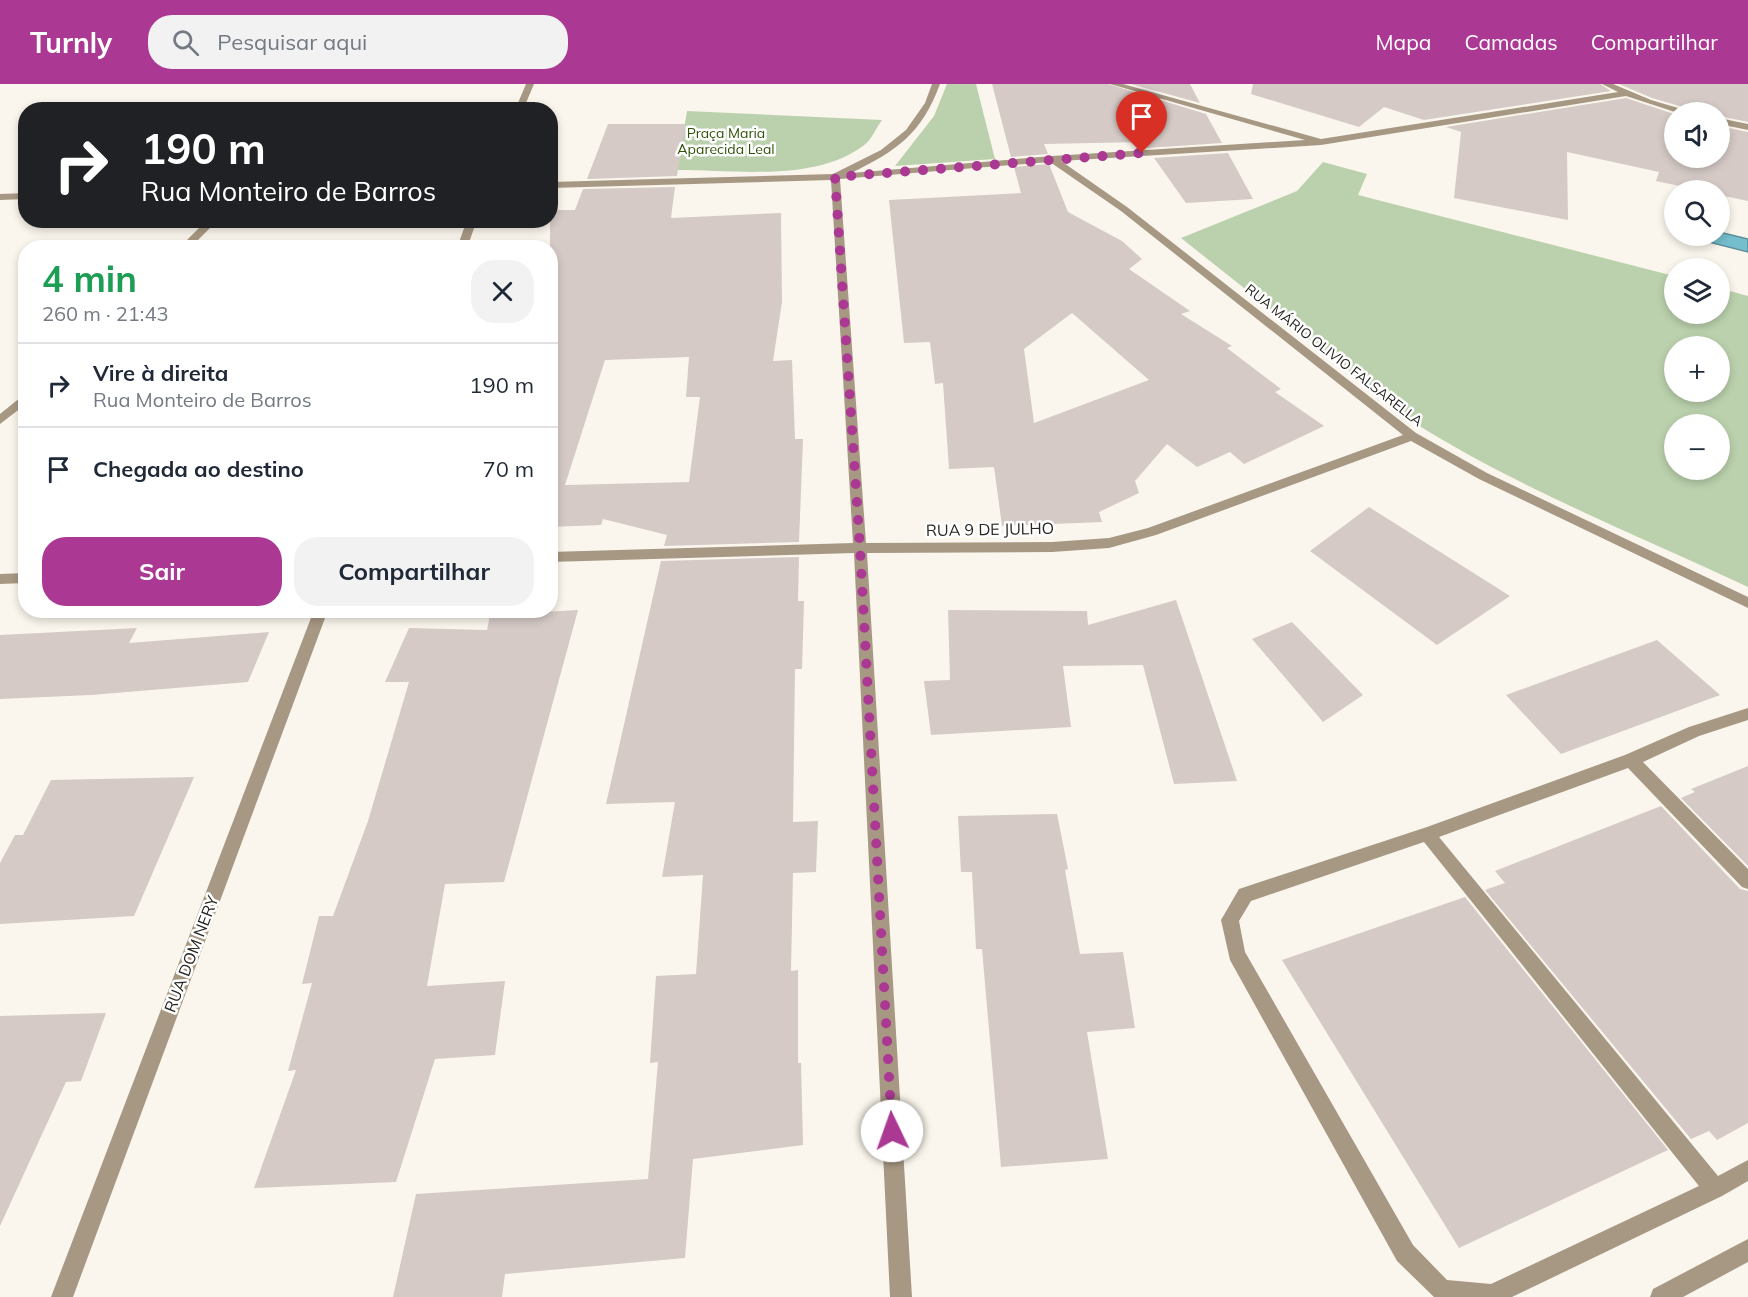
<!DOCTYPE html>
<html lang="pt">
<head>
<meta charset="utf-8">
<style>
	:root { --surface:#fff; --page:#f2f2f3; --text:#1f2937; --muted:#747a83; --line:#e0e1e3; --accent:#ab3893 }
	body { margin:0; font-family:Mulish,sans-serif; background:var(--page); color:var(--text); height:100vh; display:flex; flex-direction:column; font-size:22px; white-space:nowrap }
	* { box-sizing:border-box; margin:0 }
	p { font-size:20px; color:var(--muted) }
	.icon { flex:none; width:33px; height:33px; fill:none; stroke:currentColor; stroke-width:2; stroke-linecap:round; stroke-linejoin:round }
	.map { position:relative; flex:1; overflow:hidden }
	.side { position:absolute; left:18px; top:156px; width:540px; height:378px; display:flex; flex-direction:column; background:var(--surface); border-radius:24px; box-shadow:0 3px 9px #0003 }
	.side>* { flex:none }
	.hud { position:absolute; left:18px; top:18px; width:540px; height:126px; border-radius:24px; box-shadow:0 3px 9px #0003; background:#202124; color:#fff; overflow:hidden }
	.tools { position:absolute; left:1664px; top:18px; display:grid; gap:12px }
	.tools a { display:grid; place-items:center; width:66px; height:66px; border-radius:50%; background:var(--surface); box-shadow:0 3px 9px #0003; font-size:30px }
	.pin { position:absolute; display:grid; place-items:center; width:51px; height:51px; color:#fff; margin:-62px -26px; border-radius:50% 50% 50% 0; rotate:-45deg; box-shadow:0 0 6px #0007 }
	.pin .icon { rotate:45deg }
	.me { position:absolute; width:66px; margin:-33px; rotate:357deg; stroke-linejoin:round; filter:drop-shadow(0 0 4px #0008) }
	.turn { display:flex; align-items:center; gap:21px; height:126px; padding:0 24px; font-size:27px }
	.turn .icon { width:78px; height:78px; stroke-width:2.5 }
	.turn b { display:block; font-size:42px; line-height:51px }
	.round { display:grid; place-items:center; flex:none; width:63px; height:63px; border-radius:24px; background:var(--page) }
	.head { display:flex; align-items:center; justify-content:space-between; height:102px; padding:0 24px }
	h1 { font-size:36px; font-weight:700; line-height:45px; color:#1e9e55 }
	.button { display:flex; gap:12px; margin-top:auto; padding:12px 24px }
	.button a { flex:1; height:69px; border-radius:24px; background:var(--accent); color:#fff; font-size:24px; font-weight:700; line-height:69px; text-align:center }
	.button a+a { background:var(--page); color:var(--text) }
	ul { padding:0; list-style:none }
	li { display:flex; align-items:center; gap:18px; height:84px; padding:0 24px; border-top:2px solid var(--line) }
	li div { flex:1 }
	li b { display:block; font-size:22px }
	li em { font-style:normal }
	header { display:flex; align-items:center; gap:36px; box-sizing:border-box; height:84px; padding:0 30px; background:var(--accent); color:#fff }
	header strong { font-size:28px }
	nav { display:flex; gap:33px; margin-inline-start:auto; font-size:21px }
	.search { width:420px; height:54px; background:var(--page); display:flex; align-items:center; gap:15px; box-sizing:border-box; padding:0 21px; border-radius:24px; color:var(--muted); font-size:22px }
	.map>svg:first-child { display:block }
</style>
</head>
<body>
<header>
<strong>Turnly</strong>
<div class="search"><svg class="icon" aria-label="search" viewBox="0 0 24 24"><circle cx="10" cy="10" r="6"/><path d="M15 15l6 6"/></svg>Pesquisar aqui</div>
<nav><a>Mapa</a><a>Camadas</a><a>Compartilhar</a></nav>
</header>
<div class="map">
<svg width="1748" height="1213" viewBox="0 0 1748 1213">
	<rect width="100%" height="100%" fill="#faf6ed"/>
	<path fill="#bbd1ad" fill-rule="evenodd" d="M947,0H976L995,75L895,82L934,32Z
		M687,27L882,36C876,44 871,57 863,62C815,98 735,86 677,86Z
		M1323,78L1367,90L1358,111L1674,192V230H1719V204L1748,212V503C1635,450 1518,404 1413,338L1181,154L1297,107ZM1674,262H1719V308H1674ZM1674,340H1719V386H1674Z"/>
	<path fill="#74bece" stroke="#5d909a" stroke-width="1.5" d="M1719,148L1748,155V168L1697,155L1698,152H1719Z"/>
	<path fill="#d5cac6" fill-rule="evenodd" d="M992,0H1108L1206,30L1222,59L1147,64L1143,58L1044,60L1048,70L1011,73Z
		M1131,0H1190L1200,19Z
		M1253,0H1600L1611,7L1424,36L1384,23L1359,43L1251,10Z
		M1619,0H1748V38L1719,32V28H1688L1686,24L1652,14Z
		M1626,14L1674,30V74H1719V42L1748,48V117L1719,111V106H1698L1656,97L1659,88L1567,68L1568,136L1454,114L1461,48L1446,43Z
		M608,40H685L677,92L587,95Z
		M1228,69L1253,115L1186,119L1154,74Z
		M1049,80L1068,128L1122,157L1142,175L1129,185L1190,227L1181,230L1232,262L1227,264L1281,305L1275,308L1324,342L1244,380L1230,368L1197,383L1167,360L1135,397L1139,409L1099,428L1102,438L1002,442L994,383L949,385L943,299L935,300L930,258L904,259L889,116L1021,109L1014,83ZM1072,229L1149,296L1034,339L1024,265Z
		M675,103L671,134L781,129L782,218L773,277L792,276L795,355H803L799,458L664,462L667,451L603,435L601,441L550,443V126H575L583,105ZM689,273L686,313H700L689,398L565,401L605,276Z
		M1369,423L1510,512L1437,561L1310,467Z
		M799,473L798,517H804L802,585H795L793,738L818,737L816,788L793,789L791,887L798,886V979H801L803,1061L693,1075L685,1174L505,1190L502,1213H393L416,1110L648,1095L658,978L650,979L656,892L696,890L703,791L662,793L675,718L606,720L661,477Z
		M1176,516L1237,697L1174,700L1143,581L1063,582L1071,643L931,651L924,597L950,596L948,526L1087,527L1088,541Z
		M578,526L504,798L445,800L427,902L505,897L495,971L435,975L396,1098L254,1104L296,986L288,987L312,899L302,900L319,832H333L368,737L409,598H385L409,544L487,546L490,531Z
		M1292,538L1363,611L1323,638L1252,555Z
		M137,544L129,559L269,548L248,598L91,611L0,615V551Z
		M1657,556L1720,611L1561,670L1506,611Z
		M1748,682V782L1681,714L1695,708L1691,705Z
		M194,693L134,832L0,840V779L15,751H23L51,696Z
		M1661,722L1740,805L1748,807V1039L1717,1056L1709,1047L1691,1055L1485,806L1505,799L1495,787Z
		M1057,730L1068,785L1065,786L1080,870L1123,868L1135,944L1087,948L1108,1075L1001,1083L982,865H976L972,788H961L958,732Z
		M1465,813L1668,1066L1459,1164L1282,876Z
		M106,929L81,997L66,998L0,1142V932Z"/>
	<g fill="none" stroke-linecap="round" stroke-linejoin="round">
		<path fill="#a79883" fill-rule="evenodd" d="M526,0H534L523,26H515Z
			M932,0H940C922,49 897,67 851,89L1052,72L1305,56L1110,0H1123L1321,55L1618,8L1602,0H1613L1651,16L1685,26L1686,28H1675L1626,12L1321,61L1061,77L1127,123L1416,349L1487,389L1748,513V524L1479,395L1411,357L1156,451L1109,464L1052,468L867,469L912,1213H890L854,469L550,478V468L853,459L831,96L550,104V98L833,90L881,66L906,46L925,19ZM1050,78L1121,127L1403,351L1148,444L1109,454L1052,458L866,459L840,95Z
			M1719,34L1748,40V46L1719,40Z
			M26,109V115L0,116V110Z
			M207,136H218L190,164H179Z
			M467,136H477L467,164H457Z
			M26,309V320L0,340V330Z
			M26,489V499L0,500V490Z
			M314,526H328L73,1213H51Z
			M1748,624V636L1699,652L1643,678L1748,785V805L1742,803L1628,684L1439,753L1718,1092L1748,1076V1097L1722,1112L1512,1213H1434L1397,1177L1230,876L1221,836L1239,805L1427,743L1625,671L1689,643ZM1424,758L1699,1102L1491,1200L1447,1196L1413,1161L1245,868L1239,837L1251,817Z
			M1748,1155V1178L1683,1213H1650L1653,1205Z"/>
	</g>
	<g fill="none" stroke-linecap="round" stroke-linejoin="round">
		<path stroke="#ab3893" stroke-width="10" stroke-dasharray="0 18" d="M892,1047L860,464L835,93L1142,69"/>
	</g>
	<g text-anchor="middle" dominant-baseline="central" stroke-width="5" stroke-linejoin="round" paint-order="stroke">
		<g font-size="14" fill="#2f5308" stroke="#fff">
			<text x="726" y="49">Praça Maria<tspan x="726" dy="16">Aparecida Leal</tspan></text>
		</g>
		<g font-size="14" fill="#272622" stroke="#fff">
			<text transform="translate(1334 271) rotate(38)">RUA MÁRIO OLIVIO FALSARELLA</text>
		</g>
		<g font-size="16" fill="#272622" stroke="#fff">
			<text transform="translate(990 445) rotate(-1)">RUA 9 DE JULHO</text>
			<text transform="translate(191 870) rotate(-69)">RUA DOM NERY</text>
		</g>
	</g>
</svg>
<div class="tools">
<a><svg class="icon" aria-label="sound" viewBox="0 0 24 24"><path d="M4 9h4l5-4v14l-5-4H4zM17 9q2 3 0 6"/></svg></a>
<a><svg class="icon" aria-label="search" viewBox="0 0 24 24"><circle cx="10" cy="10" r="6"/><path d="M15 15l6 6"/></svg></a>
<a><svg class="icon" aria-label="layers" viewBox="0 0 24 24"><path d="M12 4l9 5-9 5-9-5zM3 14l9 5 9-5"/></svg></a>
<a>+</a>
<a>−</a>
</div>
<div class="pin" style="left:1142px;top:69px;background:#d93025"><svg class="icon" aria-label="arrive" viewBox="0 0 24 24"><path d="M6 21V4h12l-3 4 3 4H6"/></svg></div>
<svg class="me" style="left:892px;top:1047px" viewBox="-20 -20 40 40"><circle r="19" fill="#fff"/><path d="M0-13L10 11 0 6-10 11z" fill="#ab3893"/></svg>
<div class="hud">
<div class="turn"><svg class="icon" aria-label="right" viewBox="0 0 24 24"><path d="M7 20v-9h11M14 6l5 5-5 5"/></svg><div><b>190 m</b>Rua Monteiro de Barros</div></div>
</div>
<section class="side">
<div class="head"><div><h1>4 min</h1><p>260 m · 21:43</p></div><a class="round"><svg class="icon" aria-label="close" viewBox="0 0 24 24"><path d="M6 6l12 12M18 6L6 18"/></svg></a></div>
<ul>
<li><svg class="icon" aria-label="right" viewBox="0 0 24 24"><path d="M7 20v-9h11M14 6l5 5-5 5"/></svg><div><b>Vire à direita</b><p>Rua Monteiro de Barros</p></div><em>190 m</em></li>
<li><svg class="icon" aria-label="arrive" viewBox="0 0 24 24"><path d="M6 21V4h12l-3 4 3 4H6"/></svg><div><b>Chegada ao destino</b></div><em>70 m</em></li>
</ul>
<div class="button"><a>Sair</a><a>Compartilhar</a></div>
</section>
</div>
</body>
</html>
